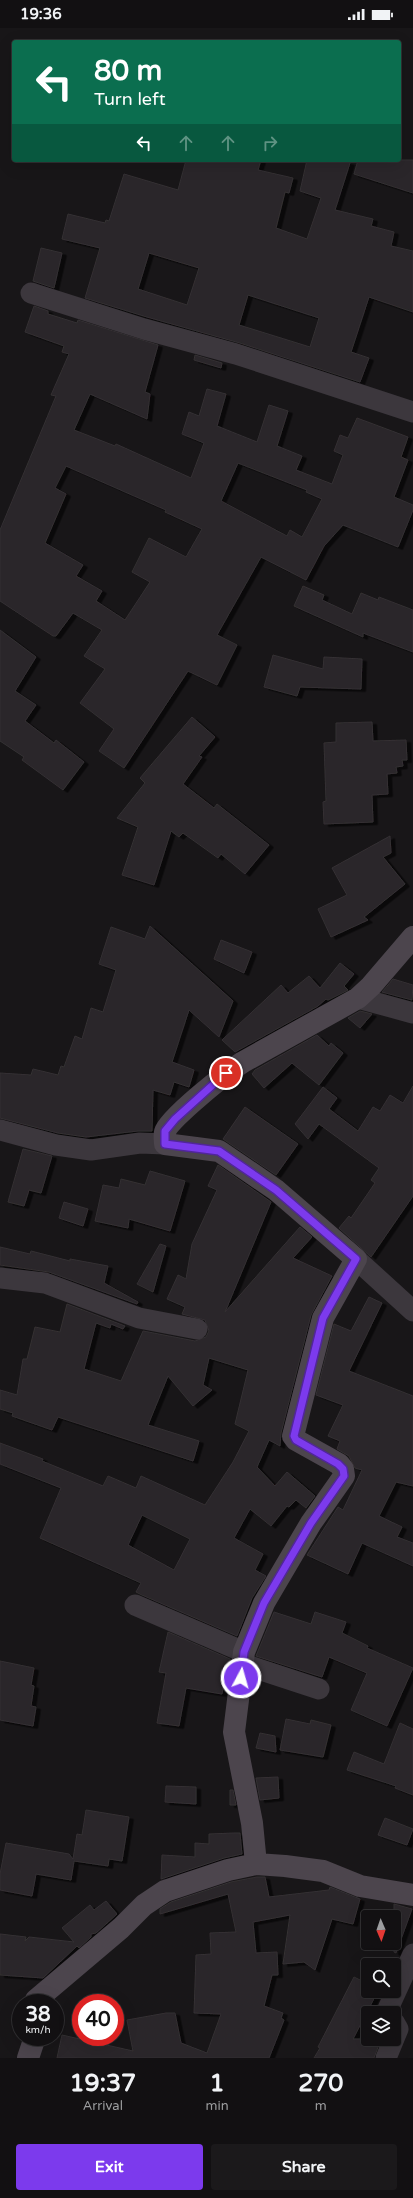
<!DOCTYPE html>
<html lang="en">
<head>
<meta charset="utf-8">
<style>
	:root { --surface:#121012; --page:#1b191b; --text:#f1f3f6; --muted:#9c9d9f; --line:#313032; --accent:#7c3aed }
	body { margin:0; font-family:"Varela Round",sans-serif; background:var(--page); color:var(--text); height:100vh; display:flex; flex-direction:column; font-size:15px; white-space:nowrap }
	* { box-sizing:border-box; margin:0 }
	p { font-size:13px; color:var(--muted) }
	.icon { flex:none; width:22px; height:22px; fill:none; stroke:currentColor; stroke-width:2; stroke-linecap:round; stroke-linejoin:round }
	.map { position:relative; height:2030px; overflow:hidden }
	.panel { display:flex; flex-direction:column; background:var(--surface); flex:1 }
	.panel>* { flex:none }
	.top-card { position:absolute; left:12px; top:12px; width:389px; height:122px; border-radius:4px; box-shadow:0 4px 16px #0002,0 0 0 1px var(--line); background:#0b6e4f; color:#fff; overflow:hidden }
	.needle { width:26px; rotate:178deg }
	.fabs { position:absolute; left:361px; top:1882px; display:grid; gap:8px }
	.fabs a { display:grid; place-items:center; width:40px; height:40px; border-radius:4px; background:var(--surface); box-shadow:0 4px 16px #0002,0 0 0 1px var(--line); font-size:20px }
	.speed { position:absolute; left:12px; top:1966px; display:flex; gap:8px; font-size:20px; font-weight:700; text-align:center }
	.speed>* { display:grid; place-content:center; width:52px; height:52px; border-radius:50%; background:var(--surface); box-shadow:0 4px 16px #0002,0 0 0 1px var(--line); line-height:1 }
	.speed small { font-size:10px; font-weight:400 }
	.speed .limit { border:6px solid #d22; background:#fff; color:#111 }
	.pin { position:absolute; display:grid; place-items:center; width:34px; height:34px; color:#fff; margin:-17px; border:2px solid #fff; border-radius:50%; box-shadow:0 1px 4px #0007 }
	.me { position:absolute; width:44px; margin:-22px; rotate:6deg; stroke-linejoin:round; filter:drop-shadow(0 0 3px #0008) }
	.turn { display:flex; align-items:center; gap:14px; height:84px; padding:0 16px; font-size:18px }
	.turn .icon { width:52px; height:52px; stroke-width:2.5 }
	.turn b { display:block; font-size:28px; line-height:34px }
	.lanes { display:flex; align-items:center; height:38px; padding:0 16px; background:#0003; justify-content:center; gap:20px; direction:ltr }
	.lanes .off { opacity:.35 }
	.eta { display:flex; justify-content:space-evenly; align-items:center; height:68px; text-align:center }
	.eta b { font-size:24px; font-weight:700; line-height:28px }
	.action { display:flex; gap:8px; margin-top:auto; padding:8px 16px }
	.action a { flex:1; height:46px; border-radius:4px; background:var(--accent); color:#fff; font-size:16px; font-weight:700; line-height:46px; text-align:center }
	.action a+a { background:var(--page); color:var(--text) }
	.status { display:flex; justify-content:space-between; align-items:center; height:28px; padding:0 20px; background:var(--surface); direction:ltr }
	.status svg { height:11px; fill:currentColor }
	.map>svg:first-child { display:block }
</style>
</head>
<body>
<div class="status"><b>19:36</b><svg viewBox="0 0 49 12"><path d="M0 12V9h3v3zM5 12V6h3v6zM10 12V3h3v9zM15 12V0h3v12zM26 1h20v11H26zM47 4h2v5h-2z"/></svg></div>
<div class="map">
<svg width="413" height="2030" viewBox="0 0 413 2030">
	<defs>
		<filter id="shadow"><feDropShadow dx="4.5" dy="2.5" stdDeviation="0" flood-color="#0009"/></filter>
	</defs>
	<rect width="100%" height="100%" fill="#181618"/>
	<path fill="#292629" stroke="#343033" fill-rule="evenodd" filter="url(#shadow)" d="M186,132H261L258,142L293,150L289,165L285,164L276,200L307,211L321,170L300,163L307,132H339L350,135L335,182L373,191L371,198L394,204L391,218L413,223V284L369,269L351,324L369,330L360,354L240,315L147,289L85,270L100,220L62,211L68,186L105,195L106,192L109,193L124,146L178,162ZM149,225L199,240L187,277L138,261ZM248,267L319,290L310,319L239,297Z
		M358,132H413V165L354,146Z
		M41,220L62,225L54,260L33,253Z
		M34,278L48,283V286L77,295L78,292L158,317L145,364L150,366L147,391L90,366L74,402L115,418L116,416L191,450L204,415L182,406L189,384L199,388L207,361L226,366L217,398L257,414L269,377L288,383L277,418L302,428L296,442L332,456L343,427L334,423L340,407L348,410L357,390L408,409L401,429L408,432L394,469L413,477V482L398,519L343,497L324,518L306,552L261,529L217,607L237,617L217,657L188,643L124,740L99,723L114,701L80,675L105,641L84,628L102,602L73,585L56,608H53L0,573V502L56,368L51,367L69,326L62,324L64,318L25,304ZM238,435L307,462L306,464L322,471L302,509L290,502L287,508L221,473ZM66,438L166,482L165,484L202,501L186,529L149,510L132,544L150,554L125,592L96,573L102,563L76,548L83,537L45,515L66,466L55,460Z
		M195,327L222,335L221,340L194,332Z
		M303,558L324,567L322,572L352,586L361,565L378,572L379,569L413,582V624L363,605V609L294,578Z
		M0,602L36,629L15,663L36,677L25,693L54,715L56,712L84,734L63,762L22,732L24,729L0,713Z
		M273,627L323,641L324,629L362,631L361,661L300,659L297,668L264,659Z
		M192,689L215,709L199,728L202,729L183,756L214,780L217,776L269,817L245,846L221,826L218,830L183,805L179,809L171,803L154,857L122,847L138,799L117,790L145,755L140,750Z
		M372,694L373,713L406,712L407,732H402L403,738L396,739L397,745L387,746L388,766L372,767L373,794L324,796L323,774L326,773L324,715L336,714V695Z
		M390,808L391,825L383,829L405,856L364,889L368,892L331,909L318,881L347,867L332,840Z
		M150,898L233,973L219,1009L189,982L172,1034L194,1042L189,1059L174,1054L170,1067L153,1062L152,1103H138L86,1109L58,1105L0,1090V1045L31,1047L33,1041L58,1047L61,1038L64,1039L75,1008L82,1011L91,980L103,984L116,942L99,936L111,899L145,911Z
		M221,912L252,924L244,945L214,931Z
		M340,935L354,946L344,958L348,962L328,972L326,971L318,978L235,1024L222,1012L281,957L288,965L309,948L320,960Z
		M393,951L413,957L412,972L382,964Z
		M360,983L372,986L360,1000L348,990Z
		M317,1007L329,1018L331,1015L343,1025L319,1057L292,1035L264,1060L252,1046L255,1042Z
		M413,1058V1168L371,1229L339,1200L349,1188L351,1190L375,1155L371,1152L379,1140L319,1096L308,1111L295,1096L323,1059L337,1070L329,1081L358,1103L373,1079L380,1083L390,1067L403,1075Z
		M245,1079L298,1116L276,1147L223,1111Z
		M23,1121L52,1128L41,1165L29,1162L24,1178L8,1174Z
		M218,1137L271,1174L225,1284L300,1199L312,1209L293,1230L332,1248L311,1287L281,1405L280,1418L269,1412L257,1439L275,1458L287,1444L315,1468L306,1480L296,1472L289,1479L287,1478L271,1498L250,1481L234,1510L263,1526L255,1542L266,1548L252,1570L237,1608L142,1567L136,1564L141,1555L40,1510L61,1460L0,1436V1415L43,1431L42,1433L103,1458L108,1448L136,1460L141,1448L205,1477L233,1434L249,1403L235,1396L248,1342L209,1330L203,1357L212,1362L193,1378L168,1348L148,1397L199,1413L193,1433L58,1389L52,1402L12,1388L13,1385L0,1381V1362L17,1367L23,1331H27L35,1299L60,1304L67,1276L125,1298L123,1301L111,1296L110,1300L96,1295L84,1341L121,1353L143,1303L195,1313L206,1309L209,1303L205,1292L182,1286L185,1279L167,1271L178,1247L186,1251L192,1216L217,1162L208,1158ZM142,1487L190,1511L174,1542L128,1517Z
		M150,1143L185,1153L170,1203L129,1191L128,1200L95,1193L103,1157L119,1160L121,1151L145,1157Z
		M64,1174L88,1181L83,1198L59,1190Z
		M160,1216L166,1218L153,1264L137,1256Z
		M0,1219L30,1226L31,1223L70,1233V1231L108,1238L104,1255L138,1274L137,1276L49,1244L0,1237Z
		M369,1269L382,1275L349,1343L413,1368V1458L396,1454L379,1488L402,1499L397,1509L413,1515V1538L362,1515L348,1546L307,1527L338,1479L343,1482L362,1442L355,1440L349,1428L337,1421L340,1413L328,1408L343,1377L316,1367L334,1296L351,1303Z
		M274,1584L311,1596L315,1584L346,1594L342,1605L368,1618L367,1620L413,1640L387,1698L351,1682L367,1645L329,1629L322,1649L256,1628Z
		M168,1604L230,1631L229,1646L226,1645L222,1666L186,1660L179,1698L157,1695L166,1645L159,1644Z
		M0,1633L34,1640L31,1657L34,1658L31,1678L36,1679L33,1698L0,1692Z
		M286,1691L310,1696L311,1692L331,1697L323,1729L280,1722Z
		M400,1695L413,1701V1767L395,1760L396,1758L347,1742L354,1724L384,1736Z
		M260,1705L275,1708L276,1724L256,1720Z
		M278,1749L279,1770L260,1772L256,1750Z
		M166,1758L196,1759V1776L165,1774Z
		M230,1762H233L236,1777H230Z
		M86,1782L129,1789L122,1833L109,1831L108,1838L74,1833L71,1852L36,1846L32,1868L0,1862V1846L6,1815L69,1826L73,1831L77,1806L82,1807Z
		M385,1790L413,1801L407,1817L378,1807Z
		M234,1805H240L242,1826L224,1830L161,1851L162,1827L195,1829V1815L209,1816V1806Z
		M257,1849H265L269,1869L329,1862L330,1859L360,1871L353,1896L332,1891L315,1942L304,1934L283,1936L290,1887L253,1894L256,1925L277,1924L278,1947H272L264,1978L283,1985L281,1990L284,1992L269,2030H57L62,2007L133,2023L127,1992L166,1985H175L181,2015L207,2025L221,1986L194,1985L196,1927L211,1926L210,1905L236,1904L228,1866L160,1886V1881L171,1874L231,1854Z
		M106,1873L117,1886L96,1905L91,1906V1909L79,1920L77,1918L43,1950L0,1947V1906L26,1909L25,1913L29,1909L74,1914L62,1900L90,1877L94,1882Z
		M394,1876L412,1881L396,1925L394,1924Z
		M354,1949L368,1956V1963H378L353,2011H381L374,2030H314L320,2020L318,2019Z"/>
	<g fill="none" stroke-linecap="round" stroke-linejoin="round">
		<path stroke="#3c373d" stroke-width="21" d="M31,265L144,301L236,326L413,384
			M358,970L413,985
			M0,1102L56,1117L91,1122L140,1115L165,1116
			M356,1231L413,1283
			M0,1250L45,1255L139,1290L197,1301
			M135,1577L244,1624
			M243,1636L319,1661
			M389,1985L387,1983L413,1926
			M386,2030L398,2001L394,1994"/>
		<path stroke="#4c454d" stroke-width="22" d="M256,1836L252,1795L234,1704L244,1624L264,1575L311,1495L344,1448L343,1441L339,1436L296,1412L293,1408L323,1290L356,1231L276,1162L219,1123L165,1116C165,1113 164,1108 165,1104C168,1091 229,1043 243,1034L358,970L371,958L413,909
			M36,1975V1972L121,1900L144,1877L165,1863L228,1842L256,1836L285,1838L323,1843L360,1858L413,1867
			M28,2030L35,2009"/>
	</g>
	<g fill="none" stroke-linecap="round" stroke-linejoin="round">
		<g stroke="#51269a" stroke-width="10">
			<path id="route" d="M226,1045L175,1091L165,1103V1116L219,1123L276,1162L356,1231L323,1290L294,1408L296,1412L338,1436L343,1441L344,1448L311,1495L264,1575L244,1624L241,1650"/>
		</g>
		<use href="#route" stroke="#7c3aed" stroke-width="7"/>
	</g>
</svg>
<div class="fabs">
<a><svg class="needle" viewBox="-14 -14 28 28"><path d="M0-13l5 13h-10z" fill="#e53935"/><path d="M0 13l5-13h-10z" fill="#9c9d9f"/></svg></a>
<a><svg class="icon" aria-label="search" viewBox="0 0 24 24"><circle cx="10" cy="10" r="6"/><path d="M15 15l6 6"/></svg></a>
<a><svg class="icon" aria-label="layers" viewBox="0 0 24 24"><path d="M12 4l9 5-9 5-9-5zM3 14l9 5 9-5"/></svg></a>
</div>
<div class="speed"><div>38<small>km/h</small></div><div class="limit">40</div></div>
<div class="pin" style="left:226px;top:1045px;background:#d93025"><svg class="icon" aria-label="arrive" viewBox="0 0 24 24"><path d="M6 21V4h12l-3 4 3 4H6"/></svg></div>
<svg class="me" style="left:241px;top:1650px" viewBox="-20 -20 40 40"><circle r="17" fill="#7c3aed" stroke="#fff" stroke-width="3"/><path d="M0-11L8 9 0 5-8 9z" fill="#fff"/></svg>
<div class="top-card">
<div class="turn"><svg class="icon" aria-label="left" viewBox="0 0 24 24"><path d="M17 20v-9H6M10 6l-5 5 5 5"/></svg><div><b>80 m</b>Turn left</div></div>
<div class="lanes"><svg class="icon" aria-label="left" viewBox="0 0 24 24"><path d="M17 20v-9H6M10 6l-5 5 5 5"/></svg><svg class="icon off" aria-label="ahead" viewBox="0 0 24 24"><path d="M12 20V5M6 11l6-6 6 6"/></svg><svg class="icon off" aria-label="ahead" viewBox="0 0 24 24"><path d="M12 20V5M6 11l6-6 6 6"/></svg><svg class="icon off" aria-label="right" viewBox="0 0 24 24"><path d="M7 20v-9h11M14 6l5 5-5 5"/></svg></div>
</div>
</div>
<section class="panel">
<div class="eta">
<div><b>19:37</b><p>Arrival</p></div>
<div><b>1</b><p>min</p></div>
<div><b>270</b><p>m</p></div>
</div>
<div class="action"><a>Exit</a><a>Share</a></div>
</section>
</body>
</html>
